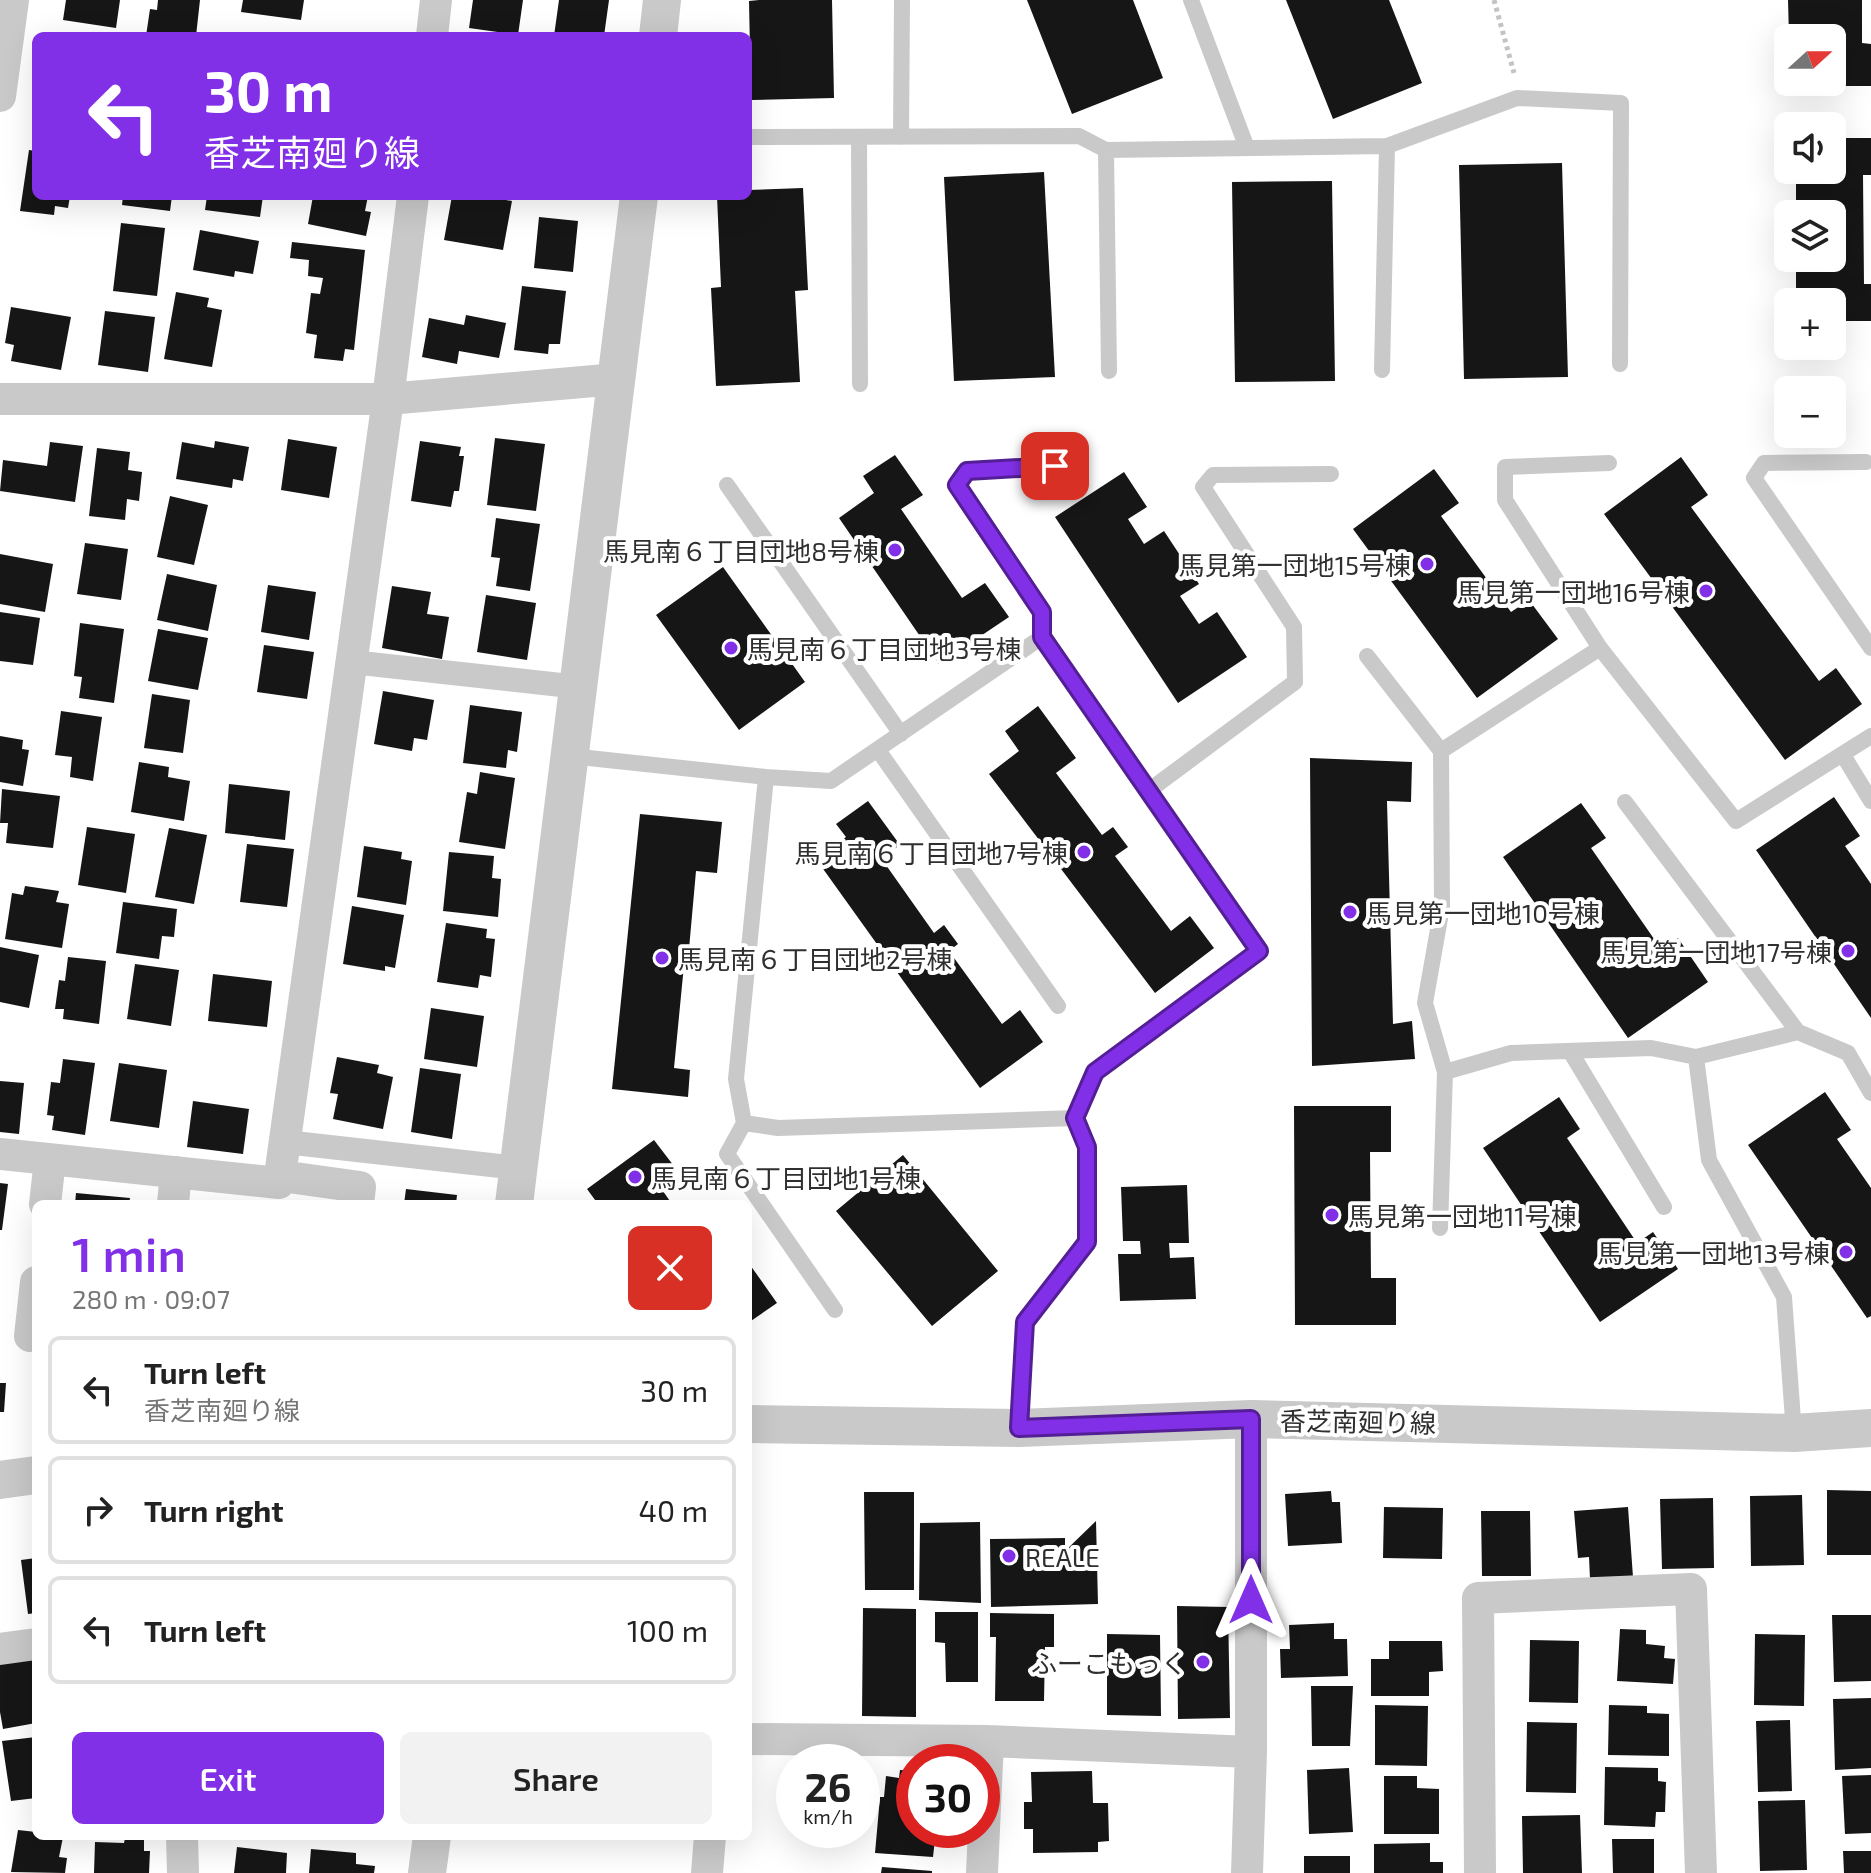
<!DOCTYPE html>
<html lang="en">
<head>
<meta charset="utf-8">
<style>
	:root { --surface:#fff; --page:#f2f2f2; --text:#222; --muted:#767676; --line:#e0e0e0; --accent:#8130e7 }
	body { margin:0; font-family:"Exo 2","Noto Sans JP",sans-serif; background:var(--page); color:var(--text); height:100vh; display:flex; flex-direction:column; font-size:30px; white-space:nowrap }
	* { box-sizing:border-box; margin:0 }
	p { font-size:26px; color:var(--muted) }
	.icon { flex:none; width:44px; height:44px; fill:none; stroke:currentColor; stroke-width:2; stroke-linecap:round; stroke-linejoin:round }
	.map { position:relative; flex:1; overflow:hidden }
	.side { position:absolute; left:32px; top:1200px; width:720px; height:640px; display:flex; flex-direction:column; background:var(--surface); border-radius:12px; box-shadow:0 8px 32px #0002 }
	.side>* { flex:none }
	.banner { position:absolute; left:32px; top:32px; width:720px; height:168px; border-radius:12px; box-shadow:0 8px 32px #0002; background:#8130e7; color:#fff; overflow:hidden }
	.needle { width:52px; rotate:69deg }
	.tools { position:absolute; left:1774px; top:24px; display:grid; gap:16px }
	.tools a { display:grid; place-items:center; width:72px; height:72px; border-radius:12px; background:var(--surface); box-shadow:0 8px 32px #0002; font-size:40px }
	.speed { position:absolute; left:776px; top:1744px; display:flex; gap:16px; font-size:40px; font-weight:700; text-align:center }
	.speed>* { display:grid; place-content:center; width:104px; height:104px; border-radius:50%; background:var(--surface); box-shadow:0 8px 32px #0002; line-height:1 }
	.speed small { font-size:20px; font-weight:400 }
	.speed .limit { border:12px solid #d22; background:#fff; color:#111 }
	.pin { position:absolute; display:grid; place-items:center; width:68px; height:68px; color:#fff; margin:-34px; border-radius:16px; box-shadow:0 4px 12px #0006 }
	.me { position:absolute; width:88px; margin:-44px; rotate:0deg; stroke-linejoin:round; filter:drop-shadow(0 0 6px #0008) }
	.turn { display:flex; align-items:center; gap:28px; height:168px; padding:0 40px; font-size:36px }
	.turn .icon { width:104px; height:104px; stroke-width:2.5 }
	.turn b { display:block; font-size:56px; line-height:68px }
	.round { display:grid; place-items:center; flex:none; width:84px; height:84px; border-radius:12px; background:var(--page) }
	.summary { display:flex; align-items:center; justify-content:space-between; height:136px; padding:0 40px }
	h1 { font-size:48px; font-weight:600; line-height:60px; color:var(--accent) }
	.action { display:flex; gap:16px; margin-top:auto; padding:16px 40px }
	.action a { flex:1; height:92px; border-radius:12px; background:var(--accent); color:#fff; font-size:32px; font-weight:600; line-height:92px; text-align:center }
	.action a+a { background:var(--page); color:var(--text) }
	ul { padding:0; list-style:none }
	li { display:flex; align-items:center; gap:24px; height:108px; margin:0 16px 12px; padding:0 24px; border:4px solid var(--line); border-radius:12px }
	li div { flex:1 }
	li b { display:block; font-size:30px }
	li em { font-style:normal }
	.map>svg:first-child { display:block }
</style>
</head>
<body>
<div class="map">
<svg width="1871" height="1873" viewBox="0 0 1871 1873">
	<rect width="100%" height="100%" fill="#fff"/>
	<path fill="#161616" d="M66,0H120L116,28L63,20Z
		M158,0H200L196,36H146L150,9L157,10Z
		M243,0H304L301,20L241,12Z
		M473,0H523L518,35L469,28Z
		M559,0H609L604,36H554Z
		M759,0H832L834,98L751,100L749,1Z
		M1027,0H1133L1163,78L1072,114Z
		M1286,0H1389L1422,83L1333,119Z
		M1788,0H1862V43L1871,44V86H1789V82H1832V38H1789Z
		M1832,138H1871V175H1863L1864,284H1871V321H1832V302H1796V258H1832V214H1796V170H1832Z
		M29,150L36,151V196H70L68,208L55,206L54,215L20,211Z
		M1562,163L1568,377L1464,379L1459,165Z
		M1044,172L1055,377L954,381L944,177Z
		M1332,181L1335,381L1235,382L1232,182Z
		M803,188L808,290L795,291L800,382L716,386L711,288L721,287L717,196H748V190Z
		M123,196H172L170,211L122,205Z
		M207,196H263L260,217L205,210Z
		M313,196H368L365,211L371,212L366,236L308,224Z
		M452,196H484L512,201L503,250L444,240Z
		M539,217L578,221L573,272L534,268Z
		M121,223L165,228L157,296L113,291Z
		M200,230L259,241L253,274L235,271L234,277L193,270Z
		M292,242L365,250L354,350L345,349L343,361L314,358L317,335L306,333L311,293L320,294L323,278L308,276L309,260L290,258Z
		M522,286L566,291L560,344H549L548,354L514,350Z
		M176,292L209,298L207,307L222,310L212,367L164,359Z
		M11,307L71,317L61,370L11,361L14,345L5,343Z
		M105,311L155,317L148,372L98,365Z
		M466,315L506,323L499,358L459,351L457,364L422,357L429,318L464,325Z
		M495,438L545,444L536,511L487,505Z
		M288,439L337,447L329,498L281,490Z
		M215,441L249,447L243,481L233,479L232,488L176,479L182,442L214,448Z
		M420,441L461,447L459,456H464L459,491H454L451,507L411,501Z
		M50,442L83,446L75,502L0,491L3,460L47,466Z
		M97,448L130,452L128,470L142,472L139,501L127,499L125,520L89,516Z
		M895,455L923,495L901,509L962,598L985,583L1009,617L939,664L839,518L874,493L863,476Z
		M1681,457L1708,495L1691,507L1819,681L1836,668L1862,704L1785,760L1604,514Z
		M1434,469L1459,503L1441,516L1511,612L1529,600L1558,639L1477,698L1353,529Z
		M1124,472L1147,507L1128,519L1144,544L1164,531L1199,584L1180,596L1199,624L1217,612L1247,657L1178,703L1055,517Z
		M170,496L208,505L194,565L157,557Z
		M496,518L540,524L530,591L496,586L500,558L491,557Z
		M85,543L128,549L121,600L77,594Z
		M0,554L53,564L45,612L0,604Z
		M723,567L805,682L739,730L656,615Z
		M167,574L217,585L208,631L157,620Z
		M268,585L316,592L309,640L261,632Z
		M392,586L431,592L427,614L449,617L442,659L382,648Z
		M486,595L536,603L527,660L477,652Z
		M0,612L40,618L33,665L0,661Z
		M80,623L124,629L114,703L79,698L82,677L74,676Z
		M158,629L208,638L198,690L148,681Z
		M264,645L314,652L307,699L257,692Z
		M383,691L434,700L427,740L414,738L412,751L374,744Z
		M152,694L190,700L183,753L144,748Z
		M470,705L522,712L517,752L508,750L506,768L463,763Z
		M1038,706L1076,758L1056,773L1102,835L1113,827L1128,847L1115,856L1171,931L1190,916L1214,948L1155,993L989,774L1019,751L1005,731Z
		M61,711L102,717L93,781L70,777L72,757L55,755Z
		M0,736L23,740L22,749L29,750L23,786L0,782Z
		M1310,758L1412,762L1411,802L1387,801L1393,1024L1412,1021L1415,1059L1312,1066Z
		M139,762L169,767L168,777L190,781L184,821L131,812Z
		M480,772L515,778L505,849L459,842L467,792L477,794Z
		M229,784L290,791L285,840L225,833Z
		M2,789L60,796L53,848L6,843L8,823H0Z
		M1834,797L1860,836L1845,846L1871,884V1018L1756,850Z
		M868,801L900,845L881,858L934,933L944,925L958,944L949,951L1002,1024L1020,1010L1043,1042L980,1088L816,859L846,837L836,824Z
		M1581,803L1606,838L1591,848L1661,949L1678,938L1708,982L1628,1038L1503,857Z
		M640,814L722,822L717,873L696,871L689,949L700,950L698,967L684,965L674,1068L690,1070L688,1097L612,1089Z
		M87,827L135,834L126,893L78,885Z
		M169,828L207,835L194,904L155,897Z
		M247,844L294,849L287,907L240,902Z
		M364,846L402,852L401,859L412,861L406,905L357,897Z
		M449,852L494,856L492,878L501,879L498,917L443,911Z
		M25,886L59,891L56,902L69,904L62,948L5,939L12,893L23,895Z
		M123,902L177,909L174,937L162,936L159,959L116,953Z
		M352,906L404,915L395,968L385,966V971L343,964Z
		M446,923L487,929L486,938L495,939L491,977L480,975L478,988L437,982Z
		M0,947L39,955L29,1008L0,1002Z
		M68,957L106,961L99,1024L63,1019L64,1009H55L59,980L65,981Z
		M135,964L179,970L171,1026L127,1019Z
		M213,974L272,981L267,1027L208,1021Z
		M431,1008L484,1016L477,1067L424,1059Z
		M337,1057L379,1065L377,1073L393,1077L383,1129L333,1119L338,1094L330,1093Z
		M63,1059L95,1063L85,1135L52,1130L54,1116L47,1115L51,1082L60,1083Z
		M119,1063L167,1070L159,1128L110,1121Z
		M420,1068L461,1074L452,1139L411,1132Z
		M0,1081L24,1083L19,1134L0,1132Z
		M1825,1092L1851,1130L1837,1139L1871,1188V1316L1867,1318L1748,1145Z
		M1559,1097L1580,1129L1567,1138L1637,1243L1653,1232L1678,1269L1600,1322L1483,1148Z
		M193,1101L249,1109L243,1154L187,1147Z
		M1294,1106H1391V1152H1370L1371,1278H1396V1325H1295Z
		M654,1140L677,1170L658,1184L672,1204H598L587,1189Z
		M903,1155L998,1271L932,1326L836,1211Z
		M0,1183L8,1184L2,1230H0Z
		M1187,1185L1189,1243H1169L1170,1258L1194,1257L1196,1299L1120,1301L1118,1254H1141L1140,1241H1123L1121,1187Z
		M406,1189L457,1195L456,1204H404Z
		M76,1193L130,1198L129,1204H75Z
		M748,1262L777,1303L748,1323Z
		M0,1383H6L4,1412H0Z
		M1827,1490L1871,1491V1555H1827Z
		M1331,1491L1332,1502H1340L1342,1543L1288,1546L1285,1494Z
		M864,1492H914V1590H865Z
		M1802,1495L1804,1565L1751,1566L1750,1496Z
		M1713,1498L1714,1568L1662,1569L1660,1499Z
		M1384,1507L1443,1508L1442,1559L1383,1558Z
		M1628,1507L1633,1577L1590,1579L1589,1557L1578,1558L1574,1511Z
		M1481,1511H1530L1531,1576H1482Z
		M1096,1521L1098,1604L991,1607L990,1539L1065,1538V1551Z
		M980,1522L981,1603L919,1600L920,1523Z
		M36,1558V1613L28,1614L21,1560Z
		M1177,1606L1228,1607L1230,1718L1178,1719Z
		M863,1608L916,1609V1717L862,1716Z
		M935,1612H978V1682H946L945,1643L935,1642Z
		M990,1613L1054,1614V1647H1045L1044,1701H995L996,1637H990Z
		M1832,1615H1871V1681L1834,1682Z
		M1334,1623V1639H1347L1348,1676L1281,1678L1280,1649H1290L1289,1625Z
		M1620,1629L1646,1630V1644L1665,1646L1664,1658L1675,1659L1673,1684L1617,1681Z
		M1107,1634L1160,1635L1161,1716L1107,1715Z
		M1755,1634L1805,1635L1804,1706L1754,1705Z
		M1530,1640L1579,1641L1578,1703L1529,1702Z
		M1389,1641H1442L1443,1671L1429,1672V1696H1371V1659H1389Z
		M35,1656L36,1723L3,1729L0,1712V1662Z
		M1311,1686H1353L1350,1746H1312Z
		M1871,1698V1768L1835,1770L1833,1699Z
		M1375,1705L1428,1706L1427,1766L1375,1765Z
		M1609,1705L1647,1706V1713L1669,1714V1756L1608,1755Z
		M1790,1720L1792,1791L1758,1792L1756,1721Z
		M1527,1722L1577,1723L1576,1793L1526,1792Z
		M36,1737V1798L11,1801L2,1741Z
		M1605,1767L1658,1768V1781L1666,1782L1665,1812H1656L1655,1827L1604,1825Z
		M1349,1768L1353,1832L1309,1834L1307,1770Z
		M900,1770L914,1771V1830H936L933,1857L875,1853L880,1797H884L886,1776L899,1778Z
		M1092,1771L1093,1803H1108L1109,1841L1098,1842V1852L1033,1853V1829H1024V1802H1032L1031,1772Z
		M1871,1775V1833L1845,1834L1842,1776Z
		M1384,1776H1417V1788L1439,1789V1834H1384Z
		M1805,1800L1807,1870L1760,1871L1758,1801Z
		M1580,1815L1582,1873H1523L1522,1816Z
		M18,1830L36,1832V1836L63,1837L59,1857L67,1858L65,1873L11,1872Z
		M125,1838L144,1839V1851H150L149,1873H94L95,1842L124,1843Z
		M1612,1839H1654V1873H1613Z
		M1430,1843V1862H1443V1873H1374V1844Z
		M237,1847L287,1853L286,1873H234Z
		M311,1849L356,1853V1864L375,1866L374,1873H309Z
		M1843,1851H1871V1873H1844Z
		M1304,1856H1350V1873H1304Z
		M882,1867L932,1871V1873H881Z"/>
	<g fill="none" stroke-linecap="round" stroke-linejoin="round">
		<path stroke="#c3c3c3" stroke-width="5" stroke-dasharray="4 4" stroke-linecap="butt" d="M1494,0L1514,73"/>
		<path stroke="#c9c9c9" stroke-width="16" d="M1191,0L1247,148
			M748,137L1079,136L1106,150L1387,146L1517,98L1621,103L1620,364
			M859,137L860,384
			M901,137L902,0
			M1106,150L1109,371
			M1382,370L1387,146
			M1866,462L1764,463L1754,478L1871,648
			M1609,463L1505,467V500L1600,648L1736,821L1871,736
			M727,485L901,734
			M1042,637V612L957,485L967,471L1055,466
			M1600,648L1441,751L1442,907L1425,1003L1445,1072L1511,1053L1651,1048L1696,1057L1798,1032L1625,802
			M1367,656L1441,751
			M878,750L1058,1006
			M1843,755L1871,801
			M570,756L766,777L831,781L1042,637L1147,792L1295,682L1294,627L1203,487L1213,475L1331,474
			M766,777L736,1079L744,1123L778,1128L1075,1118L1095,1072L1259,951L1147,792
			M1798,1032L1848,1053L1871,1093
			M1570,1051L1664,1207
			M1696,1057L1709,1160L1784,1297L1794,1433
			M744,1123L727,1154L835,1310
			M1440,1228L1445,1072
			M1019,1428L1025,1322L1087,1242V1147L1075,1118"/>
		<path stroke="#c9c9c9" stroke-width="24" d="M352,662L579,687
			M285,1142L518,1168"/>
		<path stroke="#c9c9c9" stroke-width="32" d="M432,36L436,0
			M0,96L13,0
			M0,399H388L617,379
			M0,1154L279,1183L388,399L413,196
			M281,1176L360,1187L358,1204
			M45,1204L50,1160
			M173,1204L176,1172
			M30,1336L36,1282
			M0,1649L36,1644
			M748,1739L988,1741L1251,1752
			M182,1836L183,1873
			M707,1873L710,1836
			M982,1873L988,1741
			M1247,1873L1251,1752V1419
			M1480,1873L1478,1598L1691,1589L1701,1873"/>
		<path stroke="#c9c9c9" stroke-width="38" d="M658,36L662,0
			M514,1204L639,196
			M748,1424L1019,1428L1251,1419L1794,1433L1871,1428
			M0,1480L36,1475
			M427,1873L432,1836"/>
	</g>
	<g fill="none" stroke-linecap="round" stroke-linejoin="round">
		<g stroke="#541f96" stroke-width="20">
			<path id="route" d="M1055,466L967,471L957,485L1042,612V637L1259,951L1095,1072L1075,1118L1087,1147V1242L1025,1322L1019,1428L1251,1419V1600"/>
		</g>
		<use href="#route" stroke="#8130e7" stroke-width="14"/>
	</g>
	<g fill="#8130e7" stroke="#fff" stroke-width="3">
		<circle cx="895" cy="550" r="8"/>
		<circle cx="1427" cy="564" r="8"/>
		<circle cx="1706" cy="591" r="8"/>
		<circle cx="731" cy="648" r="8"/>
		<circle cx="1084" cy="852" r="8"/>
		<circle cx="1350" cy="912" r="8"/>
		<circle cx="1848" cy="951" r="8"/>
		<circle cx="662" cy="958" r="8"/>
		<circle cx="635" cy="1177" r="8"/>
		<circle cx="1332" cy="1215" r="8"/>
		<circle cx="1846" cy="1252" r="8"/>
		<circle cx="1009" cy="1556" r="8"/>
		<circle cx="1203" cy="1662" r="8"/>
	</g>
	<g text-anchor="middle" dominant-baseline="central" stroke-width="8" stroke-linejoin="round" paint-order="stroke">
		<g font-size="26" fill="#2f2f2f" stroke="#fff" text-anchor="end">
			<text x="879" y="550">馬見南６丁目団地8号棟</text>
			<text x="1411" y="564">馬見第一団地15号棟</text>
			<text x="1690" y="591">馬見第一団地16号棟</text>
			<text x="747" y="648" text-anchor="start">馬見南６丁目団地3号棟</text>
			<text x="1068" y="852">馬見南６丁目団地7号棟</text>
			<text x="1366" y="912" text-anchor="start">馬見第一団地10号棟</text>
			<text x="1832" y="951">馬見第一団地17号棟</text>
			<text x="678" y="958" text-anchor="start">馬見南６丁目団地2号棟</text>
			<text x="651" y="1177" text-anchor="start">馬見南６丁目団地1号棟</text>
			<text x="1348" y="1215" text-anchor="start">馬見第一団地11号棟</text>
			<text x="1830" y="1252">馬見第一団地13号棟</text>
			<text x="1025" y="1556" text-anchor="start">REALE</text>
			<text x="1187" y="1662">ふーこもっく</text>
		</g>
		<g font-size="26" fill="#2f2f2f" stroke="#fff">
			<text transform="translate(1358 1421) rotate(1)">香芝南廻り線</text>
		</g>
	</g>
</svg>
<div class="tools">
<a><svg class="needle" viewBox="-14 -14 28 28"><path d="M0-13l5 13h-10z" fill="#e53935"/><path d="M0 13l5-13h-10z" fill="#767676"/></svg></a>
<a><svg class="icon" aria-label="sound" viewBox="0 0 24 24"><path d="M4 9h4l5-4v14l-5-4H4zM17 9q2 3 0 6"/></svg></a>
<a><svg class="icon" aria-label="layers" viewBox="0 0 24 24"><path d="M12 4l9 5-9 5-9-5zM3 14l9 5 9-5"/></svg></a>
<a>+</a>
<a>−</a>
</div>
<div class="speed"><div>26<small>km/h</small></div><div class="limit">30</div></div>
<div class="pin" style="left:1055px;top:466px;background:#d93025"><svg class="icon" aria-label="arrive" viewBox="0 0 24 24"><path d="M6 21V4h12l-3 4 3 4H6"/></svg></div>
<svg class="me" style="left:1251px;top:1600px" viewBox="-20 -20 40 40"><path d="M0-17L14 15 0 8-14 15z" fill="#8130e7" stroke="#fff" stroke-width="4"/></svg>
<div class="banner">
<div class="turn"><svg class="icon" aria-label="left" viewBox="0 0 24 24"><path d="M17 20v-9H6M10 6l-5 5 5 5"/></svg><div><b>30 m</b>香芝南廻り線</div></div>
</div>
<section class="side">
<div class="summary"><div><h1>1 min</h1><p>280 m · 09:07</p></div><a class="round" style="background:#d93025;color:#fff"><svg class="icon" aria-label="close" viewBox="0 0 24 24"><path d="M6 6l12 12M18 6L6 18"/></svg></a></div>
<ul>
<li><svg class="icon" aria-label="left" viewBox="0 0 24 24"><path d="M17 20v-9H6M10 6l-5 5 5 5"/></svg><div><b>Turn left</b><p>香芝南廻り線</p></div><em>30 m</em></li>
<li><svg class="icon" aria-label="right" viewBox="0 0 24 24"><path d="M7 20v-9h11M14 6l5 5-5 5"/></svg><div><b>Turn right</b></div><em>40 m</em></li>
<li><svg class="icon" aria-label="left" viewBox="0 0 24 24"><path d="M17 20v-9H6M10 6l-5 5 5 5"/></svg><div><b>Turn left</b></div><em>100 m</em></li>
</ul>
<div class="action"><a>Exit</a><a>Share</a></div>
</section>
</div>
</body>
</html>
